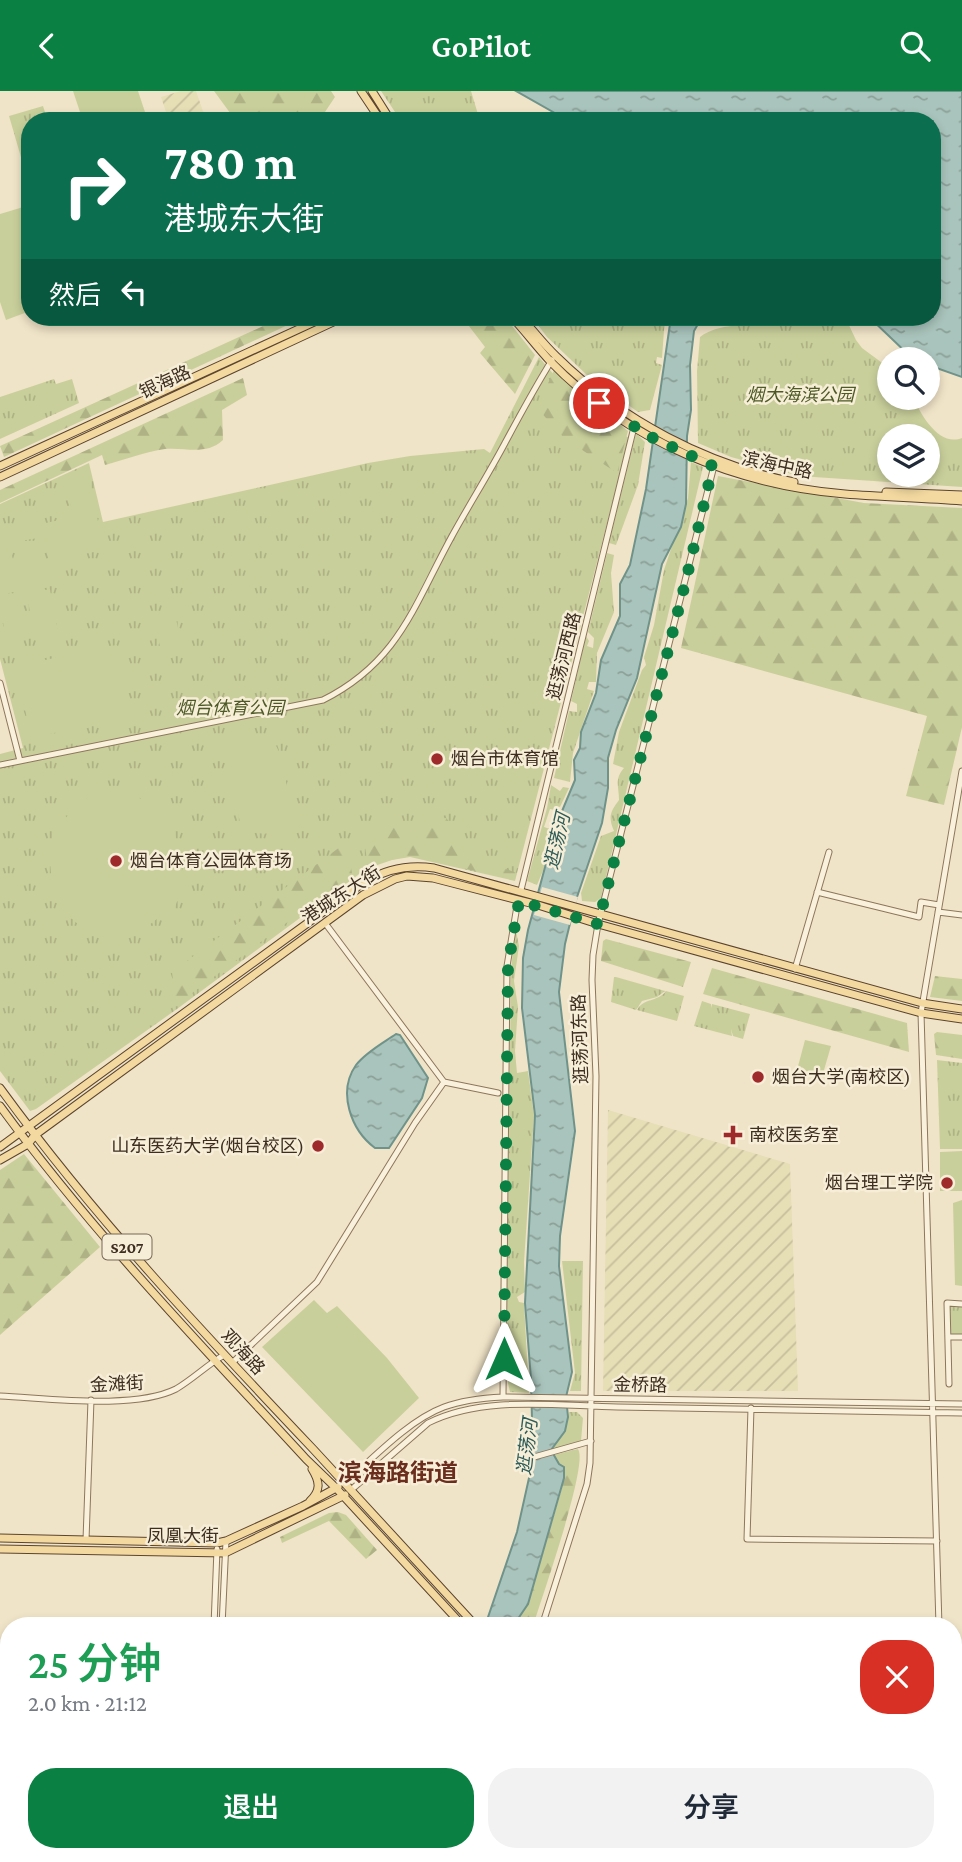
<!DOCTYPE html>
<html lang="zh">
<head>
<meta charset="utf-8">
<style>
	:root { --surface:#fff; --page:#f2f2f3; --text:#1f2937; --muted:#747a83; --accent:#0b8043 }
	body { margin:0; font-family:"Crimson Pro","Noto Sans SC",serif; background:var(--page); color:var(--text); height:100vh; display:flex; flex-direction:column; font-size:26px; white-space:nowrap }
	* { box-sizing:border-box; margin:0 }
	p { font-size:23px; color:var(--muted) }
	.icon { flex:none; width:38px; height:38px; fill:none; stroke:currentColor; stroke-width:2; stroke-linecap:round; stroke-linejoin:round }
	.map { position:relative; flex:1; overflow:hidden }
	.details { position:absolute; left:0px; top:1526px; width:962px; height:245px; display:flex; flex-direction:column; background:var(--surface); border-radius:28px 28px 0 0; box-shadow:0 4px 10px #0003 }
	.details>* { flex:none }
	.guide { position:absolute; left:21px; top:21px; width:920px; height:214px; border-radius:28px; box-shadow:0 4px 10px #0003; background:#0b6e4f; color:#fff; overflow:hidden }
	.fabs { position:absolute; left:877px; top:256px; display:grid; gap:14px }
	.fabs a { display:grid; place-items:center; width:63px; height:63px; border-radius:50%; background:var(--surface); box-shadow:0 4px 10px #0003; font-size:35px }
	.pin { position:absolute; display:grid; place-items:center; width:60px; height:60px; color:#fff; margin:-30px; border:4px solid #fff; border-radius:50%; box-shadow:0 2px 7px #0007 }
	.me { position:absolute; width:77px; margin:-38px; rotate:0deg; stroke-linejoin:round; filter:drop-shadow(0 0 5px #0008) }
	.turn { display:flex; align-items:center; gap:24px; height:147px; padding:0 28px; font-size:32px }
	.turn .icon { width:91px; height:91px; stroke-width:2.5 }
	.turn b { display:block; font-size:49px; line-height:60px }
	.then { display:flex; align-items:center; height:66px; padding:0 28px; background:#0003; gap:14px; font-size:26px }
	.round { display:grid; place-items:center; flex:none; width:74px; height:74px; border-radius:28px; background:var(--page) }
	.headline { display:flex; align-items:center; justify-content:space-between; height:119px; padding:0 28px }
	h1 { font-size:42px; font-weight:600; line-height:52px; color:#1e9e55 }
	.cta { display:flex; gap:14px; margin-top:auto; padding:14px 28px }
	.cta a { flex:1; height:80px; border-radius:28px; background:var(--accent); color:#fff; font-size:28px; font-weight:600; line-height:80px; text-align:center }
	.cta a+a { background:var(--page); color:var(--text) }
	header { display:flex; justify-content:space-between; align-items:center; height:91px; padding:0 28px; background:var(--accent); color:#fff; font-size:32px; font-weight:600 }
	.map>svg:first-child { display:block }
</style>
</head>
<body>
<header><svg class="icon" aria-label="back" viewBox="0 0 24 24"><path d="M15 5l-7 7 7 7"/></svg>GoPilot<svg class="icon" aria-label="search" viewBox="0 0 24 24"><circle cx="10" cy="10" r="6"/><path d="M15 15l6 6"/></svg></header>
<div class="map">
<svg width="962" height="1771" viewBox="0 0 962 1771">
	<defs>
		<pattern id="farmland-furrows" width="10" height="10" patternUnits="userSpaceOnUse" patternTransform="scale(1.75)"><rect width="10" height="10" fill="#e6deb5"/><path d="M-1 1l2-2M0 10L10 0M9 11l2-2" fill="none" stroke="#c6bf9b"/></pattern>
		<pattern id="grass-tufts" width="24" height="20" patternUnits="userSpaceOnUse" patternTransform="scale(1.75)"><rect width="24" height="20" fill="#c9cf9b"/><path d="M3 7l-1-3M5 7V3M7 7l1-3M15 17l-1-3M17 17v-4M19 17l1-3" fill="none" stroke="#aeb285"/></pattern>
		<pattern id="forest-firs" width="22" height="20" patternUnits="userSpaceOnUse" patternTransform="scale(1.75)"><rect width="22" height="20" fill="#c9cf9b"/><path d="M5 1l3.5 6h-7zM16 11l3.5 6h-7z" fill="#aeb285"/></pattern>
		<pattern id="water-ripples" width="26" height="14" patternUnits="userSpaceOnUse" patternTransform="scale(1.75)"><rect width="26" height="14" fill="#a9c4bc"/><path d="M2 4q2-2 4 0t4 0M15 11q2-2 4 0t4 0" fill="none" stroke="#8ba098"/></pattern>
	</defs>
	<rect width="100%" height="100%" fill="#f0e4c8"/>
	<path fill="url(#farmland-furrows)" d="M181,0H196L205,26L202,30H169L161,6Z
		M608,1019L790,1073L798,1300H603Z"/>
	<path fill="url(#grass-tufts)" fill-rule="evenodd" d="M381,0H471L480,30H401Z
		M43,15L48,30H30V78L25,80L9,25Z
		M532,226H665L662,267L657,266L656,272L662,274L650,319L638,321L589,286L547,246Z
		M770,226H838L847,230L856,249L862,257L889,277V306H913C921,324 939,356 962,347V396L799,385L731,366L698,352L697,280L700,246C723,229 748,239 770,226ZM889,345H928V383H889Z
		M539,266C567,300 592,324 629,347L515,790L410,766L392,769L366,778L177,918L36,1018L30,1020L0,980V663L23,657L0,568V413L89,372L103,431L368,372L410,365L484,358L490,362Z
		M54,288L56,293L72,288L79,312L0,348V306Z
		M636,342L645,351L638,394L616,454L609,452Z
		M691,371L703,376L601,807L595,811L582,810L581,802L601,745L614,740C608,726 610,721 619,709C619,696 614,688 624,677L613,673L619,641L642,579L646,574L644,566L654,534L664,479L688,407Z
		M607,462L614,464L611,482L614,521L597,562L596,591H589L587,598L594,600L573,662L570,691L554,687L569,620L577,621V613L571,610L586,545L589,550L587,555L593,557L594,547L588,541Z
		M551,694L560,700L563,696L569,697L560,716L556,715L555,719L550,718L544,736L550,738L545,775L537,794L527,790L547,717Z
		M515,834L519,855L514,890L518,916L515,960L517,982L528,980L534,1024L524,1171L525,1201L517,1206L519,1211L524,1212L529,1302L510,1301L508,1292L507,1200L510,960L511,881Z
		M614,886H616L665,900L657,906L642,910L636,919L611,911Z
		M666,900L684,905L677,930L637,919C643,907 658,911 666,900Z
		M702,910L711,913V917L712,913L750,923L743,948L733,945L731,938L732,945L694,935Z
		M937,969L962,972V1058H940Z
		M562,1170H583L581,1300H570L575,1282Z
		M950,1216H962V1244H951Z
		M569,1321H577L583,1327L581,1350L550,1359L565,1340Z"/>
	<path fill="url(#forest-firs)" d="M214,0H331L335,6L319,30H236Z
		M283,226H305L4,366L0,355Z
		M462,226H505L535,264L515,303L480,262L485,256Z
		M554,279L628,340L617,382L564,347L537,317Z
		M243,287L247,304L222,319L223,349C206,365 185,356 165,358C145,361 124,369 105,374L102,364L0,412V399Z
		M718,385L864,412L962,417V636L944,714L906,705L927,625L681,557Z
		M446,727L485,770L517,782L514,789L410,765L368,774L362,738Z
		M348,750L352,783L176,914L172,881Z
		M606,848L691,871L683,896L601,870L603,850Z
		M712,877L907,932L909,961L703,903Z
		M935,885L962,888V910L930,906Z
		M937,941L962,944V968L936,964L934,943Z
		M24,1063L100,1156L0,1244V1079Z
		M578,1358C589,1373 541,1509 533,1535H513L528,1513L562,1397L559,1373L553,1364Z
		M338,1421L346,1424L377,1459L366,1468L329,1430L282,1452L280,1446L329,1422Z"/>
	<path fill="#c9cf9b" d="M73,0H138L148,30H83Z
		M30,114V220L6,229L0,211V123Z
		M87,380L94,415L72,420L64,385Z
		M96,421L104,459L49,470L41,433Z
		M36,434L38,447L14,451L12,439Z
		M7,440L14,474L0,476V441Z
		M38,450L41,470L18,474L15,454Z
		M45,474L48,494L25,498L22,478Z
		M15,480L18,500L0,504V483Z
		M50,498L53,518L30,522L27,502Z
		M21,504L24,524L1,528L0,507Z
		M55,522L58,542L35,546L32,526Z
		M26,527L29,547L6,551L3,531Z
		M176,528L182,555L161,560L155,533Z
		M117,554L132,625L31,647L16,575Z
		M253,642C261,643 267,645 273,651C281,659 281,672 284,682C286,694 292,709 290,721C287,743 264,747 247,738V744L243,745L223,653L228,652L229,656L243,644Z
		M116,699L128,701L147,711L151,706C181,740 191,780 173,821L167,818C144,844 119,851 88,832L83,837C46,810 44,764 59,725L65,728C78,710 93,700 116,699Z
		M805,949L831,955L822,986L797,979Z
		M962,1060V1100H940V1061Z
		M962,1109V1195L955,1194L953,1112Z
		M314,1209L327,1222L337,1215L387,1267L419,1307L363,1361L262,1256Z"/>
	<path fill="url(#water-ripples)" stroke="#6f938a" stroke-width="2" d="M516,0H962V286L928,274V268H913L869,226H933V30H569Z
		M671,226H702L694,240L690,274L691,319L687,345L686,413L681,436L662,473L637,587L616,639L608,667V697L602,732L575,812L565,853L559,901L575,1040L560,1145L559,1175L572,1281L566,1306L568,1326L565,1340L551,1359L559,1373L564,1376V1387L528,1513L513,1535H485L517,1441L533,1369L531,1288L525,1212L535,1024L522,917L523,867L528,839L557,732L575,689L574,669L580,657L581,641L596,602L601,569L620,525V493L630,474L646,398Z
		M396,943L400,944L428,987L422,1007L389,1057H375C351,1039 337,1001 356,974C366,961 383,952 396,943Z"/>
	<path fill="#f0e4c8" d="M542,796L578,806L570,834L534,824Z"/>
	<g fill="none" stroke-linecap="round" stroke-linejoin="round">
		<g stroke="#8d765c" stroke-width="7">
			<path id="minor" d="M0,592L20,670
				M0,674L323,609C399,571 414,514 452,445C469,414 488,384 505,352C520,324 535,296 552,269
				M521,799L634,336
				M817,801L919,826L921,811L939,814
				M938,821L962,824
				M325,832L444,991
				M795,878L829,761
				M948,1246H962
				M232,1272L317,1191L415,1032L444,991L498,1002
				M949,1293L947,1212L962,1213
				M0,1305C47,1307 134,1319 176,1298C193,1288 207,1274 224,1264
				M503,1306L507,875L518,809
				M751,1317L747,1448L937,1450
				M527,1368L591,1350
				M345,1392C373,1367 409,1329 444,1316C463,1309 483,1307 503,1306L962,1313
				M351,1399L428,1332C483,1304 557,1315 617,1316C732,1317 847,1321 962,1322
				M86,1449L91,1309
				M214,1535L217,1458
				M222,1535L226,1450
				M542,1535L587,1393L590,1372L596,985L592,889L593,864L598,833L715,371
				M939,1535L921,922L962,680
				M0,1568L9,1569
				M368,1762L383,1771
				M864,1762L872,1771
				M98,1771V1762
				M139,1771L140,1762
				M204,1771V1762
				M212,1771V1762"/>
		</g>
		<g stroke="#5b4430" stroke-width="9">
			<path id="major" d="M361,0L381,30
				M372,0L391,30
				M512,226C525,240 537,256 550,270C627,350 736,394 845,403C884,406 923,407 962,410
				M521,226C533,239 544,254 557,266C621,329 707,374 794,391
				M0,375L325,226
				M0,386L344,226
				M886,401L962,404
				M0,997C94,1126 204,1243 314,1359C368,1417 422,1476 476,1535
				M0,1015C92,1141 201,1254 306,1368L336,1397L463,1535
				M0,1056L364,791C386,778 409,773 434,777L922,912L962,918
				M0,1069L28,1053L35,1044L363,804L395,788L407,785L433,787L538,814L598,833L921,922L962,928
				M310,1410C321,1399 320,1391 312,1378
				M0,1447L217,1452L226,1450L303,1415L338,1396
				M0,1458L225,1462L345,1404
				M954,1631L962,1629
				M954,1643L962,1642
				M663,1762L671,1771
				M674,1762L683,1771
				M683,1762L691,1771
				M693,1762L701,1771
				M789,1771L799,1762
				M813,1771L822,1762"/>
		</g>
		<use href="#minor" stroke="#faf1dc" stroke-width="5"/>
		<use href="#major" stroke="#f3d9a0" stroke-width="7"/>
	</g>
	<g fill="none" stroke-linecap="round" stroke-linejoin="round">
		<path stroke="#0b8043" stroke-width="12" stroke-dasharray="0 21.6" d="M504,1268L508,875L519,810L598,833L686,489L713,375L649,345L599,312"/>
	</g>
	<g fill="#9e2a2b" stroke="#f7eed8" stroke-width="2.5">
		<circle cx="437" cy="668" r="7"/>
		<circle cx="116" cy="770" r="7"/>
		<circle cx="758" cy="986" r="7"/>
		<path d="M729.5 1033.5h7v7h7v7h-7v7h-7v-7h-7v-7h7z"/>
		<circle cx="318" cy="1055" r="7"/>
		<circle cx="947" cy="1092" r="7"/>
	</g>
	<g text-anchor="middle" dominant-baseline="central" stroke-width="5" stroke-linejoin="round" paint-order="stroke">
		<rect fill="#f7eed8" stroke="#756857" stroke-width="2" x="102.5" y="1143.5" width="49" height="25" rx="5"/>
		<g font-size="16" font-weight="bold" fill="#3d2e20">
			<text x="127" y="1156">S207</text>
		</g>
		<g font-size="18" fill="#3d2e20" stroke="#f7eed8">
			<text transform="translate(165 291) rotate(-25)">银海路</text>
			<text transform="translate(777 374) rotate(12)">滨海中路</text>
			<text transform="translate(564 565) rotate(-76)">逛荡河西路</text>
			<text transform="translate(341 804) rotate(-33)">港城东大街</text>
			<text transform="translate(580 948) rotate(-92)">逛荡河东路</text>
			<text transform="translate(243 1261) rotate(47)">观海路</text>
			<text transform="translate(117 1293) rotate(-3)">金滩街</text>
			<text transform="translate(640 1294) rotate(1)">金桥路</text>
			<text x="183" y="1445">凤凰大街</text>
		</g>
		<g font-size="18" font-style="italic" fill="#4d5a26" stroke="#f7eed8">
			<text x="800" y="304">烟大海滨公园</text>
			<text x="230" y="617">烟台体育公园</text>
		</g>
		<g font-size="18" fill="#3d2e20" stroke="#f7eed8" text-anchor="start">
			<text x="451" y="668">烟台市体育馆</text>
			<text x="130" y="770">烟台体育公园体育场</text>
			<text x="772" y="986">烟台大学(南校区)</text>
			<text x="749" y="1044">南校医务室</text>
			<text x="304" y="1055" text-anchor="end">山东医药大学(烟台校区)</text>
			<text x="933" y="1092" text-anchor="end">烟台理工学院</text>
		</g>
		<g font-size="19" font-style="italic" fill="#2f5d5a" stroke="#f7eed8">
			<text transform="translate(557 750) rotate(-77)">逛荡河</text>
			<text transform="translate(527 1356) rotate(-83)">逛荡河</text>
		</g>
		<g font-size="24" font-weight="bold" fill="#6b2e1e" stroke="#f7eed8">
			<text x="398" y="1381">滨海路街道</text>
		</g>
	</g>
</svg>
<div class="fabs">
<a><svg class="icon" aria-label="search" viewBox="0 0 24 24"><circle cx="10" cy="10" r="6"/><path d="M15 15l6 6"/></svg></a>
<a><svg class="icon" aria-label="layers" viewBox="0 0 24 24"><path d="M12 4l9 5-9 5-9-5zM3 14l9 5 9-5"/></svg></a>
</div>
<div class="pin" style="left:599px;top:312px;background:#d93025"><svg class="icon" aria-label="arrive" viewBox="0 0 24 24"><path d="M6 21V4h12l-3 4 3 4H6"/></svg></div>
<svg class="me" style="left:504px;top:1268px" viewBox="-20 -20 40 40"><path d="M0-17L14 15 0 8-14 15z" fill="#0b8043" stroke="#fff" stroke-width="4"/></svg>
<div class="guide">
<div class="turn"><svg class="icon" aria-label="right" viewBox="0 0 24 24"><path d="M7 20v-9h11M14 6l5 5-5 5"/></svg><div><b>780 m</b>港城东大街</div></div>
<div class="then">然后<svg class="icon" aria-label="left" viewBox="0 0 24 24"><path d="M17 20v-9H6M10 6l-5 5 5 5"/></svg></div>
</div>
<section class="details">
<div class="headline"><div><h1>25 分钟</h1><p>2.0 km · 21:12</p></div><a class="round" style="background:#d93025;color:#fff"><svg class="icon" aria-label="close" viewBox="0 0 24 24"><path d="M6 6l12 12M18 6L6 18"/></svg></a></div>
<div class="cta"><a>退出</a><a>分享</a></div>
</section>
</div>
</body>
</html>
